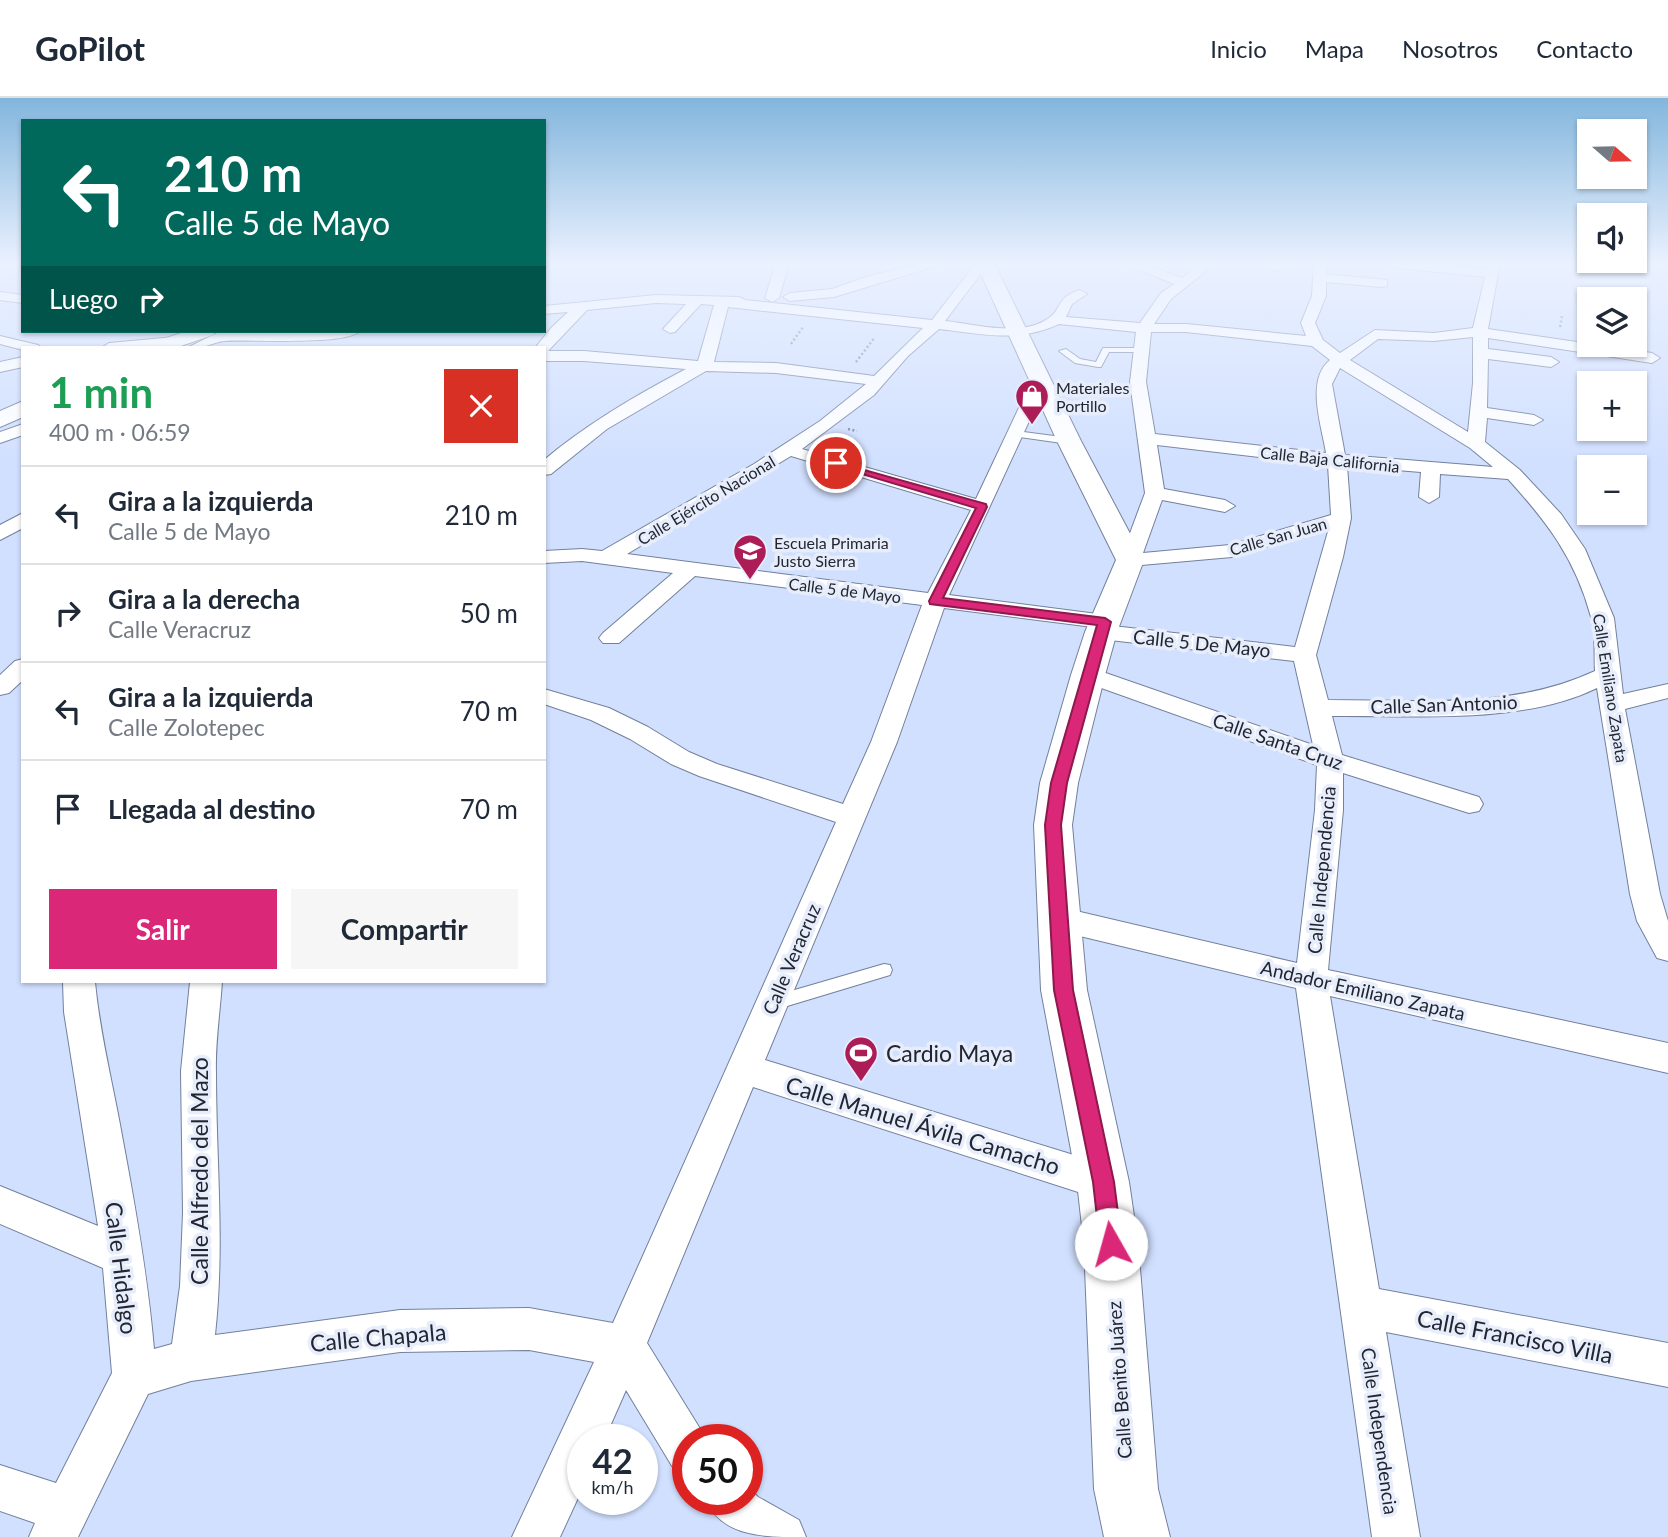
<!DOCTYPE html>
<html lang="es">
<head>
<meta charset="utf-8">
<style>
	:root { --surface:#fff; --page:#f6f6f7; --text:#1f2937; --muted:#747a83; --line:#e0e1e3; --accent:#db2777 }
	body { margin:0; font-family:Lato,sans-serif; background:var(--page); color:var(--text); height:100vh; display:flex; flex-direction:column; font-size:26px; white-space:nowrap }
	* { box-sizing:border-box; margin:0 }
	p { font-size:23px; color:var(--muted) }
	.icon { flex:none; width:38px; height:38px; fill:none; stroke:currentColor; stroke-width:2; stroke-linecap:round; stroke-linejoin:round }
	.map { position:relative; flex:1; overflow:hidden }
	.details { position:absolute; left:21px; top:248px; width:525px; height:637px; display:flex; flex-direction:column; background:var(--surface); border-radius:0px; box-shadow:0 2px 5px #0004 }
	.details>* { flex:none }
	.hud { position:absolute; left:21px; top:21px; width:525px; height:214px; border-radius:0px; box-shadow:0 2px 5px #0004; background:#00695c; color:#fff; overflow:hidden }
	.needle { width:46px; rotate:110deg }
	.controls { position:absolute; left:1577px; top:21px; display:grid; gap:14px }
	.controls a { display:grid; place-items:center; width:70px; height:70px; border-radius:0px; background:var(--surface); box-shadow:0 2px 5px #0004; font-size:35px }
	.speed { position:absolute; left:567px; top:1326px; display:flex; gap:14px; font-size:35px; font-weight:700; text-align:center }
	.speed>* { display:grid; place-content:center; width:91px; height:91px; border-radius:50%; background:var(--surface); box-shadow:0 2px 5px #0004; line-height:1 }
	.speed small { font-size:18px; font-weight:400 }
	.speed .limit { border:10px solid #d22; background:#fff; color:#111 }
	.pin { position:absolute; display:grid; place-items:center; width:60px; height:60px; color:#fff; margin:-30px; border:4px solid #fff; border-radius:50%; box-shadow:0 2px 7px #0007 }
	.me { position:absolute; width:77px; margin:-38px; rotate:353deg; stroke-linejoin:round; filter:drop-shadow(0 0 5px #0008) }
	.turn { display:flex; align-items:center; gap:24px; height:147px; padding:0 28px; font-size:32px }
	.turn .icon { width:91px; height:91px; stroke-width:2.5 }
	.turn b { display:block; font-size:49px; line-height:60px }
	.then { display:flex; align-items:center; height:66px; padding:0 28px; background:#0003; gap:14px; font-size:26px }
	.round { display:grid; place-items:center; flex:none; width:74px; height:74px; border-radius:0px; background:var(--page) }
	.headline { display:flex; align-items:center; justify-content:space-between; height:119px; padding:0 28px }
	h1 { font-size:42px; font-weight:700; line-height:52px; color:#1e9e55 }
	.cta { display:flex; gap:14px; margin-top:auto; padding:14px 28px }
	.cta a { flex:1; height:80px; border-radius:0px; background:var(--accent); color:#fff; font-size:28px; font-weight:700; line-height:80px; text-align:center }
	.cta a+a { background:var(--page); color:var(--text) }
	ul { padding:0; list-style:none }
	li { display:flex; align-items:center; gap:21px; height:98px; padding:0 28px; border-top:2px solid var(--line) }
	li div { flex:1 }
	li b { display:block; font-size:26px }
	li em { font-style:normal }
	header { display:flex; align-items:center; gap:42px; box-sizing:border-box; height:98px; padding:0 35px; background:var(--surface); border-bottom:2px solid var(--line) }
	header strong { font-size:33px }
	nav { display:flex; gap:38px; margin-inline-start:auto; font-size:24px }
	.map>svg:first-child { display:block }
</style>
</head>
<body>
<header>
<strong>GoPilot</strong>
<nav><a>Inicio</a><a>Mapa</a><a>Nosotros</a><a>Contacto</a></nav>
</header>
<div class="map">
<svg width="1668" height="1439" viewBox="0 0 1668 1439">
	<rect width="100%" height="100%" fill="#d1e0ff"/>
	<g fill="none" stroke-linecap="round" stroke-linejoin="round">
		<g stroke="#73809c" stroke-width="2">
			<path id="lane" d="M1103,250H1140L1144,252L1140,254H1109L1101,269H1098L1075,265L1059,253L1066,251L1080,261L1096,264Z
				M1016,333L1069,340L1073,343L1069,346L1013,338V334Z
				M884,866L890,867L892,872L890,877L774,912L768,910L766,905L768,900L774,898Z"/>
		</g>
		<g stroke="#73809c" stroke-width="2">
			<path id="street" d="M776,165H789L779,200L772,204L765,200Z
				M922,165H946L834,199L790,203L783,199L790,195L832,191L869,178Z
				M976,165H989L945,223C977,226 1021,240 1049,220C1062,211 1056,199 1080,192L1087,196L1072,206L1066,219L1140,225L1161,195L1174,186L1122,165H1142L1182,180L1201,165H1216L1171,201L1154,226H1186L1306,238L1301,225L1312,198L1314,165H1326V176L1387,182V188L1382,189L1326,184V198L1315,225L1323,242L1340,255L1375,232L1434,235L1473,230L1485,179L1391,169L1385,165H1431L1486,171L1487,165H1500L1488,231L1652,255L1660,260L1652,265L1488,240V251L1551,259L1559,264L1551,269L1488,261L1487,310L1534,317L1543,322L1534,327L1487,320L1485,344L1520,372L1561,416L1585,451L1614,520L1623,596L1668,586V600L1625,611L1660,796L1668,823V863L1657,860L1637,823L1630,796L1597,590C1521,627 1415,617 1332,618L1342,657L1479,699L1483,706L1479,713L1469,715L1343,675V712L1328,872L1668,945V975L1330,898L1379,1191L1668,1245V1289L1386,1234L1420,1439H1372L1296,890L1059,833L1048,829L1044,821L1048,813L1059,809L1297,865L1315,712L1317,667L1079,582L1076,577L1079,572L1088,570L1097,572L1313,647L1294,563L1101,541L1093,539L1090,534L1093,529L944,510L897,644L765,962L1103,1066L1116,1071L1122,1084L1116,1097L1103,1102L753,989L647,1245L707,1342H688V1375L672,1368L626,1292L604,1342H583V1389L560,1439H512L594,1264L529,1252L400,1254L191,1283L148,1296L78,1439H29L35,1425L0,1413V1367L56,1385L112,1275L103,1170L0,1126V1088L98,1128L64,914L63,884H95C100,938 114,990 123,1043C136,1112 148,1181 154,1251L172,1246L180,1188L183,1115L181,973L190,884H222C220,914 215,945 216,975C216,1065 225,1146 215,1237L400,1212L529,1210L613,1225L836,724L699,678L671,666L630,641L591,622L544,606V591L609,610L648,629L689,654L717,666L843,706L871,644L922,507L695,478L619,545H603L599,540L603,535L673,475L582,463L544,465V453L582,451L602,453L754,366L820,323L866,286L776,275L706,273L607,331L551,376L544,377V362C587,326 636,297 686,271L584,263H544V250H535L551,230L568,214L544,216V208L656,197L739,199L745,202L932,222ZM656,205L686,206L663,231L670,235L675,234L701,206L714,207L698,263L584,253H548L587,212ZM728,209L923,230L874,278L776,265L714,264ZM1059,226L1136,234L1130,284L1145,395L1120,462L1123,466L1130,468L1232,459L1329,430L1295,549L1113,528L1116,524L1113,519L1105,517L949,497L1048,282L1046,279H1034L1032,282L976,401L802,351L874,297L908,258L939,231C982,236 1018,245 1059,226ZM1151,234H1186L1312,248L1330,262C1305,282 1322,329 1326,355L1155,336L1146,284ZM1473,239V285L1468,334L1350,262L1378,241L1434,243ZM1340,270L1470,350L1493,369L1345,357L1332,286ZM1157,347L1328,367L1331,417L1230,447L1143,455L1162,402L1225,414L1235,408L1225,402L1164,391ZM791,358L971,412L928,495L627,456ZM1347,368L1421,374L1419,399L1429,405L1439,399L1440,376L1508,381C1547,424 1575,460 1591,519C1596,535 1594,556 1595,573C1512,612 1416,602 1328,602L1316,557L1343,459L1351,420Z
				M1270,165H1283L1280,172L1275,173L1269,169Z
				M0,194L23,197V205L0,202Z
				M221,233L238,234L360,233C344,248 251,241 224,243C210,245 206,251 187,250Z
				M0,238L38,247L41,250L23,252L0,246Z
				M175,239L180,240L182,243L180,246L149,250H101L109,245Z
				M23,259V269L0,274V264Z
				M23,326V337L0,345V334Z
				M23,415V430L0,442V427Z
				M23,561V582L9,595L0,597V577L15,563Z
				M747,1388L758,1399L799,1422L806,1439C761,1439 724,1439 705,1402H747Z"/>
		</g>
		<g stroke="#73809c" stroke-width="2">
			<path id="secondary" d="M976,165H994L1081,343L1144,462L1117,534L1105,577L1078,685L1072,727L1087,892L1129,1084L1138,1146L1158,1391L1170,1439H1104L1094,1391L1084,1146L1077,1084L1041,892L1034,727L1040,685L1071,577L1085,534L1116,462L1057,343Z"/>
		</g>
		<g stroke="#73809c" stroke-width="2">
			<path id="primary" d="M187,233H216L213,237L175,250H146L149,246Z
				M23,303V319L0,329V313Z"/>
		</g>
		<path stroke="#7c869c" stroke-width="2.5" stroke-dasharray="2 2.5" stroke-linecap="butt" d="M1560,229L1562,218
			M791,246L803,229
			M856,264L875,239
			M848,331L857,333"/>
		<use href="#lane" fill="#fff" fill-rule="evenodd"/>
		<use href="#street" fill="#fff" fill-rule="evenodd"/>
		<use href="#secondary" fill="#fff" fill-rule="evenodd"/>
		<use href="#primary" fill="#fff" fill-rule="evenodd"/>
	</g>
	<linearGradient id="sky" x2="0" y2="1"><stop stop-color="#83b6dd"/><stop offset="0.45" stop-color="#eaf1ff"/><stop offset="1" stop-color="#eaf1ff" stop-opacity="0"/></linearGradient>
	<rect width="1668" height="367" fill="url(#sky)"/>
	<path fill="#db2777" stroke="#8e194d" stroke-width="2" d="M832,363L986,406L987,409L943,500L1105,520L1111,524L1067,685L1061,727L1073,892L1114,1084L1122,1146L1119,1154L1111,1157L1103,1154L1100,1146L1093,1084L1054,892L1045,727L1051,685L1097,527L930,506L929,503L976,410L832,367Z"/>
	<defs>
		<g id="shop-pin" transform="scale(1.75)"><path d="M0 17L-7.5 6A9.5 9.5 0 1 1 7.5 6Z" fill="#ac1d58" stroke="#e7edfa"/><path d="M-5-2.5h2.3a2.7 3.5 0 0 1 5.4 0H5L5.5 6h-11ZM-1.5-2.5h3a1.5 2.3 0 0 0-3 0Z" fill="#fff"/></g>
		<g id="school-pin" transform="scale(1.75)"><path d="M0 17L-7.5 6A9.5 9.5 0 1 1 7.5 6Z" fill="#ac1d58" stroke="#e7edfa"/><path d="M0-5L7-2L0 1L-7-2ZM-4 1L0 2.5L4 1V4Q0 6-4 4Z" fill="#fff"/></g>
		<g id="stadium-pin" transform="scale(1.75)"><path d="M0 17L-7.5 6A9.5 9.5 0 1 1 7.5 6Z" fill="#ac1d58" stroke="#e7edfa"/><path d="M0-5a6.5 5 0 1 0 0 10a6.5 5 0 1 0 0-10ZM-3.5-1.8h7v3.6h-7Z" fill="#fff"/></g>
	</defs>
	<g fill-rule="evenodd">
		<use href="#shop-pin" x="1032" y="298"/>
		<use href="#school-pin" x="750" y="453"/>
		<use href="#stadium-pin" x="861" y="955"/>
	</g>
	<g text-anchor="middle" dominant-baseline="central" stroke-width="7" stroke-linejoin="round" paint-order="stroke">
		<g font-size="16" fill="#212632" stroke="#e7edfa" text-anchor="start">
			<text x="1056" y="289">Materiales<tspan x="1056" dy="18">Portillo</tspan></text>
			<text x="774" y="444">Escuela Primaria<tspan x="774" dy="18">Justo Sierra</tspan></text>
		</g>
		<g font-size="16" fill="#212632" stroke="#e7edfa">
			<text transform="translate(1330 361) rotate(6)">Calle Baja California</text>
			<text transform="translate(706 402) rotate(-31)">Calle Ejército Nacional</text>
			<text transform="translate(1278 438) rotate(-16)">Calle San Juan</text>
			<text transform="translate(845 492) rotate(7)">Calle 5 de Mayo</text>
			<text transform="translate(1611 590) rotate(81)">Calle Emiliano Zapata</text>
		</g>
		<g font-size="19" fill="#212632" stroke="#e7edfa">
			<text transform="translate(1202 545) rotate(6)">Calle 5 De Mayo</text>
			<text transform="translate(1444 606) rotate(-2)">Calle San Antonio</text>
			<text transform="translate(1278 643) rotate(19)">Calle Santa Cruz</text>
			<text transform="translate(1321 772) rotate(-85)">Calle Independencia</text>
			<text transform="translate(791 861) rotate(-67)">Calle Veracruz</text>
			<text transform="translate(1363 892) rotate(13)">Andador Emiliano Zapata</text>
			<text transform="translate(1119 1282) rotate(-94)">Calle Benito Juárez</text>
			<text transform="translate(1380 1333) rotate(82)">Calle Independencia</text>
		</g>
		<g font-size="23" fill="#212632" stroke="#e7edfa" text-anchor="start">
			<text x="886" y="955">Cardio Maya</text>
		</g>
		<g font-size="23" fill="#212632" stroke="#e7edfa">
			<text transform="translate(923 1027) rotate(17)">Calle Manuel Ávila Camacho</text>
			<text transform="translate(199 1073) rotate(-90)">Calle Alfredo del Mazo</text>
			<text transform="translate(122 1170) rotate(83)">Calle Hidalgo</text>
			<text transform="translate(1515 1238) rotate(11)">Calle Francisco Villa</text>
			<text transform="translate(378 1239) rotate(-5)">Calle Chapala</text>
		</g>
	</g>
</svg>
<div class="controls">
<a><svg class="needle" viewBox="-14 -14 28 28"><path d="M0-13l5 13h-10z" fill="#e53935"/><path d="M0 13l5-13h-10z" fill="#747a83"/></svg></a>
<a><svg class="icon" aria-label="sound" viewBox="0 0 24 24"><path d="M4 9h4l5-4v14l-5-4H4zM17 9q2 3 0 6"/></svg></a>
<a><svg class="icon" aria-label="layers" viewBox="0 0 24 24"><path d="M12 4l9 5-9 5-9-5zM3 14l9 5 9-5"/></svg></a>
<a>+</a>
<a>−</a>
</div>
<div class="speed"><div>42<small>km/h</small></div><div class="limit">50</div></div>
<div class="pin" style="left:836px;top:365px;background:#d93025"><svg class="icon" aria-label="arrive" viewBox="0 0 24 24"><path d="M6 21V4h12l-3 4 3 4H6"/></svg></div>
<svg class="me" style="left:1111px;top:1146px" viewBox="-20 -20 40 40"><circle r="19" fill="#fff"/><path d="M0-13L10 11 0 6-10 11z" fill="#db2777"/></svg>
<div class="hud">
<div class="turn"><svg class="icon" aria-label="left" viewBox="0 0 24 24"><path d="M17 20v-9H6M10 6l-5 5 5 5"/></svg><div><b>210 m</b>Calle 5 de Mayo</div></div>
<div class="then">Luego<svg class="icon" aria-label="right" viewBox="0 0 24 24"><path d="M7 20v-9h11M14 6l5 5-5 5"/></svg></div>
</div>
<section class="details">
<div class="headline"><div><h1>1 min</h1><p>400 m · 06:59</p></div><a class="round" style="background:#d93025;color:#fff"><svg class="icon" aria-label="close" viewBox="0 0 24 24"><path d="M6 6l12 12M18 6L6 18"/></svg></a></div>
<ul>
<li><svg class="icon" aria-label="left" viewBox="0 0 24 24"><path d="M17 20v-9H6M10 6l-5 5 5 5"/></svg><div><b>Gira a la izquierda</b><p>Calle 5 de Mayo</p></div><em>210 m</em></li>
<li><svg class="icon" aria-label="right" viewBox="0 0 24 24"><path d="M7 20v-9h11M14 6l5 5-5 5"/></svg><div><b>Gira a la derecha</b><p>Calle Veracruz</p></div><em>50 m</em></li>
<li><svg class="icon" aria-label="left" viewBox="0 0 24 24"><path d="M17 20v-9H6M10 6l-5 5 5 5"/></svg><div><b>Gira a la izquierda</b><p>Calle Zolotepec</p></div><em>70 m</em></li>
<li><svg class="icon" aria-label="arrive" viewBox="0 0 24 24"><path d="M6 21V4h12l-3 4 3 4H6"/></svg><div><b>Llegada al destino</b></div><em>70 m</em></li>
</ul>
<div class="cta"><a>Salir</a><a>Compartir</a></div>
</section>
</div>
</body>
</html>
